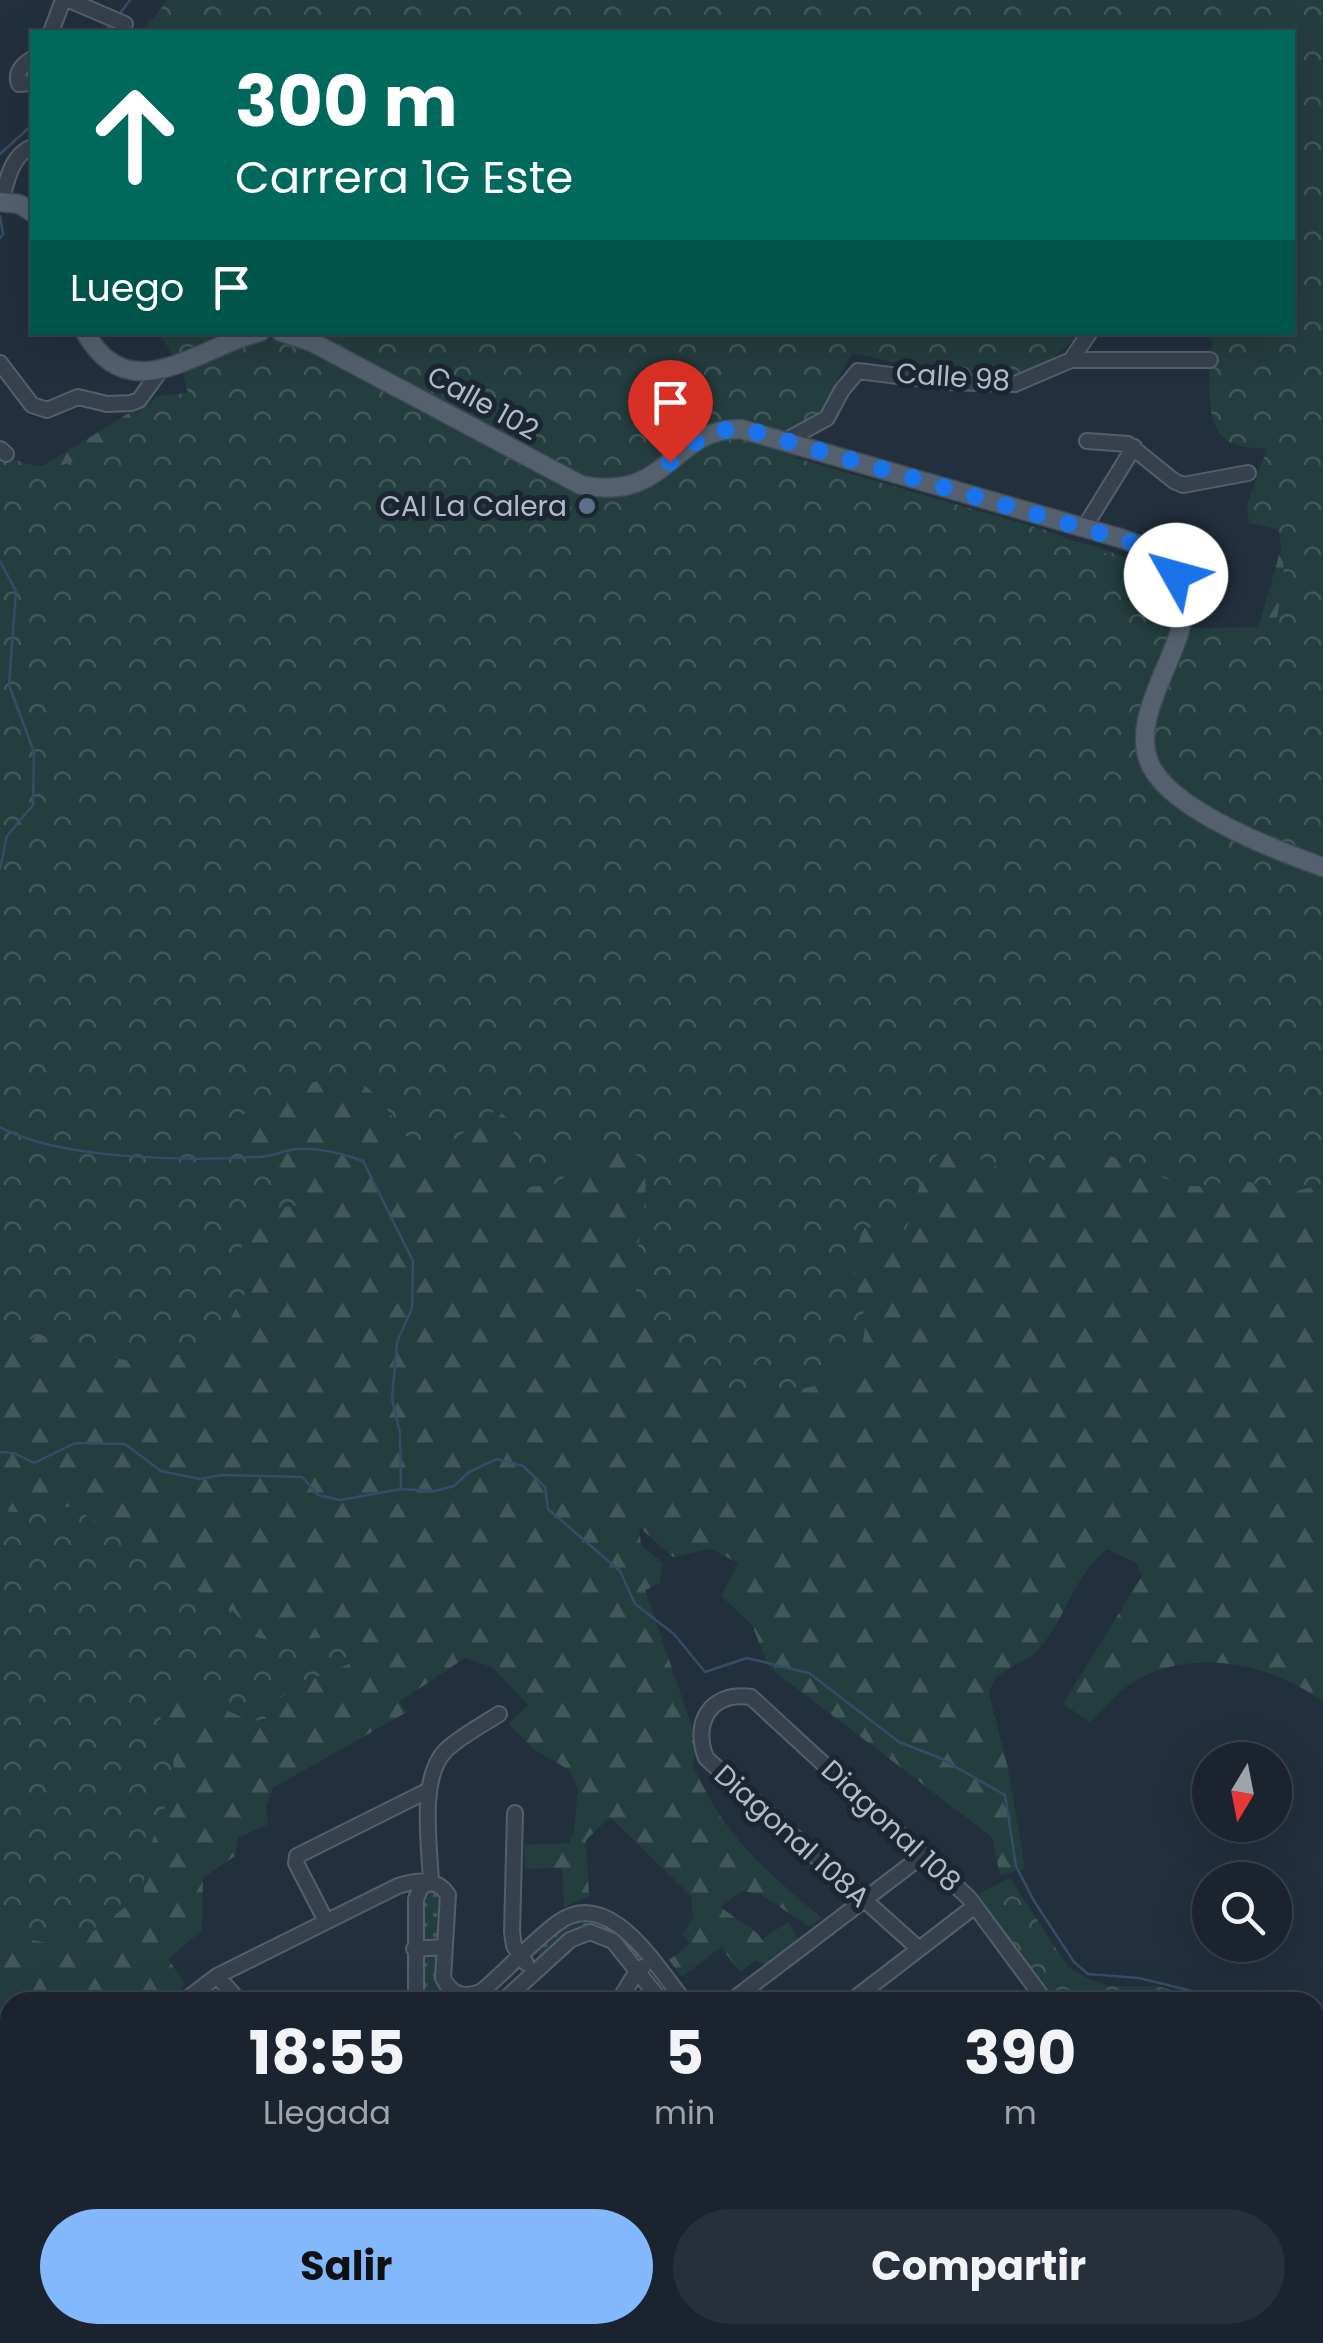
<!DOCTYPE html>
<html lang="es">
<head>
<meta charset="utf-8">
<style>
	:root { --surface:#1a232e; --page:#272f3a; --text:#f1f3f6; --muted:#9fa4aa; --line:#38404a; --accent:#83b8fd }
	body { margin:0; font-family:Poppins,sans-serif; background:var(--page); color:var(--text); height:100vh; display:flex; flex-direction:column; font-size:38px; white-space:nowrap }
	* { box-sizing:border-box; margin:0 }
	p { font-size:32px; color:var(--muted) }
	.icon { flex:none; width:55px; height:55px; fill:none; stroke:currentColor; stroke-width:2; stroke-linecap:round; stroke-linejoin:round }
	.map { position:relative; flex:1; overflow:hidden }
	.details { position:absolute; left:0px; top:1992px; width:1325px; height:352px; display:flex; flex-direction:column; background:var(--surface); border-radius:30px 30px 0 0; box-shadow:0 10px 40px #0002,0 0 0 2px var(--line) }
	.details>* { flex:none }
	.top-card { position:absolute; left:30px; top:30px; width:1265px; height:305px; border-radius:0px; box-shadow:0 10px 40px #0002,0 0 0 2px var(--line); background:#00695c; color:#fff; overflow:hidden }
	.needle { width:65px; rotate:190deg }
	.fabs { position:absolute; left:1192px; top:1742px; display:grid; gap:20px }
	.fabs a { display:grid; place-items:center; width:100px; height:100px; border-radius:50%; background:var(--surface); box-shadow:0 10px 40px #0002,0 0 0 2px var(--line); font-size:50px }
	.pin { position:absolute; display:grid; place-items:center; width:85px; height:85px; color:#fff; margin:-102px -42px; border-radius:50% 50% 50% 0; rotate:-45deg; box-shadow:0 0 10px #0007 }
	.pin .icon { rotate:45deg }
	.me { position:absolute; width:110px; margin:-55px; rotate:308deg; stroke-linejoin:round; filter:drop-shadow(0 0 8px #0008) }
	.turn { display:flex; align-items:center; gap:35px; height:210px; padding:0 40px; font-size:45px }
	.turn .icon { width:130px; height:130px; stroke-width:2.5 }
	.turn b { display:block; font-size:70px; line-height:85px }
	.then { display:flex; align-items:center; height:95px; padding:0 40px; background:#0003; gap:20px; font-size:38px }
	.eta { display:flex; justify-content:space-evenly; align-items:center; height:170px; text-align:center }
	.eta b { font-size:60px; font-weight:700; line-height:70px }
	.primary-button { display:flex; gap:20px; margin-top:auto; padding:20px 40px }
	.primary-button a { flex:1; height:115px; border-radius:60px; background:var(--accent); color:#111; font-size:40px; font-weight:700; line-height:115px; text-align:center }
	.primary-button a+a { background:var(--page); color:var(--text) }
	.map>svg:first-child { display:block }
</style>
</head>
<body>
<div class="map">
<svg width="1323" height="2343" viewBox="0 0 1323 2343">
	<defs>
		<pattern id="grass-dots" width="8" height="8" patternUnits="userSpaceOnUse" patternTransform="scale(2.5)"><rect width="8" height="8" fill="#243d3e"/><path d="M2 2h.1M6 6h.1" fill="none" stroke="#415759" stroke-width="1.8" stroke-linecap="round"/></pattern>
		<pattern id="forest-firs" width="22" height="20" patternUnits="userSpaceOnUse" patternTransform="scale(2.5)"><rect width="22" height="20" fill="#243d3e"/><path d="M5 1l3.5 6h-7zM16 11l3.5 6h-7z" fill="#415759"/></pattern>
		<pattern id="park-crowns" width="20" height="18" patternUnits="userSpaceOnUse" patternTransform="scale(2.5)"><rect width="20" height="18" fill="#243d3e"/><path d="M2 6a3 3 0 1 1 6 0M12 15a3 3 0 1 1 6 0" fill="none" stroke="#415759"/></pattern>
	</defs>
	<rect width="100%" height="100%" fill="#222f3d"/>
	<path fill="url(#grass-dots)" d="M433,1889L441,1898L439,1940L421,1939L423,1897L427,1890Z
		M579,1918L611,1923L642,1957L637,1961C598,1915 584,1918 542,1958L534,1950L563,1924Z
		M421,1954H440V1981L486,2002H420Z"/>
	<path fill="url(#forest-firs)" d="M173,0H1323V1702C1273,1664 1194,1647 1137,1680C1118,1691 1105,1707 1090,1722L1063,1704L1142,1576L1136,1563L1107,1549C1075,1574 1066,1617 1040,1648C1023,1668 995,1665 989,1694L1008,1768L1025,1869L1000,1875L992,1837L769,1667L752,1625L721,1596L738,1563L711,1549L673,1557L639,1527L641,1545L663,1563L659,1584L645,1590L699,1747L692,1763C722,1834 765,1871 822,1918L810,1927L760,1894L742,1891L721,1907C735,1920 752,1925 762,1939L788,1922L803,1945L770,1967L756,1960L740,1972L721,1947L682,1977L669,1960L690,1944L683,1934L693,1917L691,1896L610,1817L586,1840L589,1896L564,1907L562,1868L525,1869L524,1845L569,1843L574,1830L578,1788L569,1770L532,1748L509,1724L528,1705L492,1667L465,1658L399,1702L407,1712L273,1788L266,1806L268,1824L238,1838L235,1856L203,1878L202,1930L168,1959L185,1984L171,2002H10V2052L0,2055V517L32,473L140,406L283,364L1099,547L1144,565L1167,591L1170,613L1181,636L1252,649L1307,459L1292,332V32H138Z
		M10,2085V2167L4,2168L5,2235L10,2236V2335H232L229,2343H0V2331L5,2325L0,2322V2088Z"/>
	<path fill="url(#park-crowns)" d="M167,0H1323V1183C1308,1189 1294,1193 1278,1191C1264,1188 1254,1181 1240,1181C1223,1181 1202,1189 1186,1185C1146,1175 1121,1152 1076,1151C1063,1151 1025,1168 1010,1173L961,1150L939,1152L920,1184L904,1237L863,1226C859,1243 853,1262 855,1280C856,1290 861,1300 863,1310C877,1391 793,1390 736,1398C713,1384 652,1331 641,1307C620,1262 669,1173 630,1150C624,1146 615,1145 608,1142L583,1154L558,1184L529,1187C514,1165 512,1150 514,1124L497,1109L430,1157L406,1136L376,1094L360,1085L328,1078L274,1093L244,1114L226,1141L297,1176L304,1205C269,1208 261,1210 240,1238L250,1285L214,1346L181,1355L150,1354L124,1360L40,1335L0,1354V452C60,490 120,445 156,396L188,393L181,369L159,333H1081C1070,344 1053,360 1038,367C989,391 904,363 852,353L796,458L1045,530L1162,575L1172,608L1174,628L1276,627L1284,569L1279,530L1249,523L1247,504L1267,449C1257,448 1244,448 1234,444C1198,431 1211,363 1213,333L1292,332V32H151L148,26Z
		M62,1507H75L107,1531L145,1552L175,1581L216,1599L234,1612L255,1637L276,1641L326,1637L333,1645L348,1650L362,1642L378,1646C349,1672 310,1672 284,1695C276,1701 270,1713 263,1721C227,1720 201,1686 166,1691L159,1714L173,1749L174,1784L144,1862V1893L83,1939L48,1943L0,1934V1511L43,1514Z
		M1010,1878L1068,1967L1089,1979L1110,1986H1157L1215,2002H1053L976,1895Z
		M1315,2115L1323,2123V2235L1315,2238Z"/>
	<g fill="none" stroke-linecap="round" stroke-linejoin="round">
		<path stroke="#354c66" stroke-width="2.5" d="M119,15L130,0
			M104,32L111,24
			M0,154L32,125
			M0,216L3,234L0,238
			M0,561L16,591L9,685L34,752L33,805L7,836L0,869
			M0,1127C60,1160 189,1161 258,1157C271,1157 283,1151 295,1149C319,1147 341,1153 363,1161L413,1261L412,1308L397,1342L392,1399L400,1433L401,1488
			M0,1452L14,1453L34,1463L75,1443L125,1444L161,1471L200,1479L221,1475L302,1477L318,1495L340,1500L401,1489L435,1491L454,1486L469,1472L497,1459L523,1466L545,1487L548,1509L620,1571L635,1604L674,1634L705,1672L747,1658L809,1673L899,1742L940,1758L1005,1795L1016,1866L1034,1901L1074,1962L1088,1974L1139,1978L1236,2002
			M1315,2109L1323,2115"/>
		<g stroke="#545f6b" stroke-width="18">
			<path id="minor" d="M69,0L125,24
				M51,32L63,0
				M32,59C22,65 15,72 19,84L32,83
				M1,202C7,181 11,155 32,147
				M1071,360H1210
				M0,363L32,405L47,410L78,397L107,404L131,403L139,400L160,371
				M785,441L827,418L842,390L858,371L947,382L1015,384L1071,360L1090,332
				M1087,441L1128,444L1174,481L1183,485L1248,473
				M0,449L6,454
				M1084,528L1134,447
				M515,1813L512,1932L514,1946L526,1963
				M431,1883C430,1846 418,1778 446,1750C461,1736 482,1725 499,1714
				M326,1921L296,1863L297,1856L429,1790
				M918,1948L706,1758C692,1722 711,1691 751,1697L969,1898L1046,2002
				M414,1949L444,1947
				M217,1976L240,2002
				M183,2002L217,1976L398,1886C416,1880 437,1877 448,1895L443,1978C451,1995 466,1999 482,1991C507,1970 530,1944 556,1924C609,1883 657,1968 685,2002
				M416,2002V1899L421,1887L430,1883
				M502,2002L570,1940L590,1932L613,1941L662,2002
				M618,2002L637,1971L643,1967
				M730,2002L922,1856
				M850,2002L975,1906
				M483,2335L497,2343
				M901,2335L908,2343
				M950,2335L961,2343
				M539,2343L544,2335
				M677,2343L682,2335
				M860,2343L870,2335
				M1037,2343L1038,2335
				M1147,2343L1148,2335
				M1279,2343L1280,2335"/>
		</g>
		<g stroke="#3f4a56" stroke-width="21">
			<path id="major" d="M0,202L19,204L32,212
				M85,332C130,413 199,346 260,332
				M281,332L312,342L581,485C670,503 670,428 741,429L1120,538C1267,586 1111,693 1152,768C1176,812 1277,851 1323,867"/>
		</g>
		<use href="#minor" stroke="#36414d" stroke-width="14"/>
		<use href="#major" stroke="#54606e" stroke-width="18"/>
	</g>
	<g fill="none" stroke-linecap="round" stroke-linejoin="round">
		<path stroke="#1a73e8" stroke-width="18" stroke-dasharray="0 32.4" d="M670,462C695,441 715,425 749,430L1134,543L1159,557L1176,575"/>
	</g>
	<circle fill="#5c6f8a" stroke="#1b2632" stroke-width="4" cx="587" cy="506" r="10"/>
	<g text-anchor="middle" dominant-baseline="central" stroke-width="10" stroke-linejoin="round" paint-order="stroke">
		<g font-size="28" fill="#b2bcc9" stroke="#1b2632">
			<text transform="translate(953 377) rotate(4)">Calle 98</text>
			<text transform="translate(483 403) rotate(29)">Calle 102</text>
			<text transform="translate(891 1826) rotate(43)">Diagonal 108</text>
			<text transform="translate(792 1836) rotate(42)">Diagonal 108A</text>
		</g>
		<g font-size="28" fill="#b2bcc9" stroke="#1b2632" text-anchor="end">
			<text x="567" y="506">CAI La Calera</text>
		</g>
	</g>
</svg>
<div class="fabs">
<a><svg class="needle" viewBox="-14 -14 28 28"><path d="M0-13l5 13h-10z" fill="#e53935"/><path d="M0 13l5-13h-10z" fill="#9fa4aa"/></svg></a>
<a><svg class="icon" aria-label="search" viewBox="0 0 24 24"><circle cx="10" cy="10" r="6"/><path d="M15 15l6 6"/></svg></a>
</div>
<div class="pin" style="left:670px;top:462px;background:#d93025"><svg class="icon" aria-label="arrive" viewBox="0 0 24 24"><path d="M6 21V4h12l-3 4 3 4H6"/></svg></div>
<svg class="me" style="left:1176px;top:575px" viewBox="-20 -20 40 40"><circle r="19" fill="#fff"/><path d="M0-13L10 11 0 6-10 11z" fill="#1a73e8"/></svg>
<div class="top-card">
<div class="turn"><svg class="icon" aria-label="ahead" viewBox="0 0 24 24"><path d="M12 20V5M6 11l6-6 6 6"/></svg><div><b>300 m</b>Carrera 1G Este</div></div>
<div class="then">Luego<svg class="icon" aria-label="arrive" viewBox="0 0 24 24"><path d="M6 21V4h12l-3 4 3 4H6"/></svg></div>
</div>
<section class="details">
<div class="eta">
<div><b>18:55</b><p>Llegada</p></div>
<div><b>5</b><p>min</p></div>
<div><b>390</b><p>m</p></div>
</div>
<div class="primary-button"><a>Salir</a><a>Compartir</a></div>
</section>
</div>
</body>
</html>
